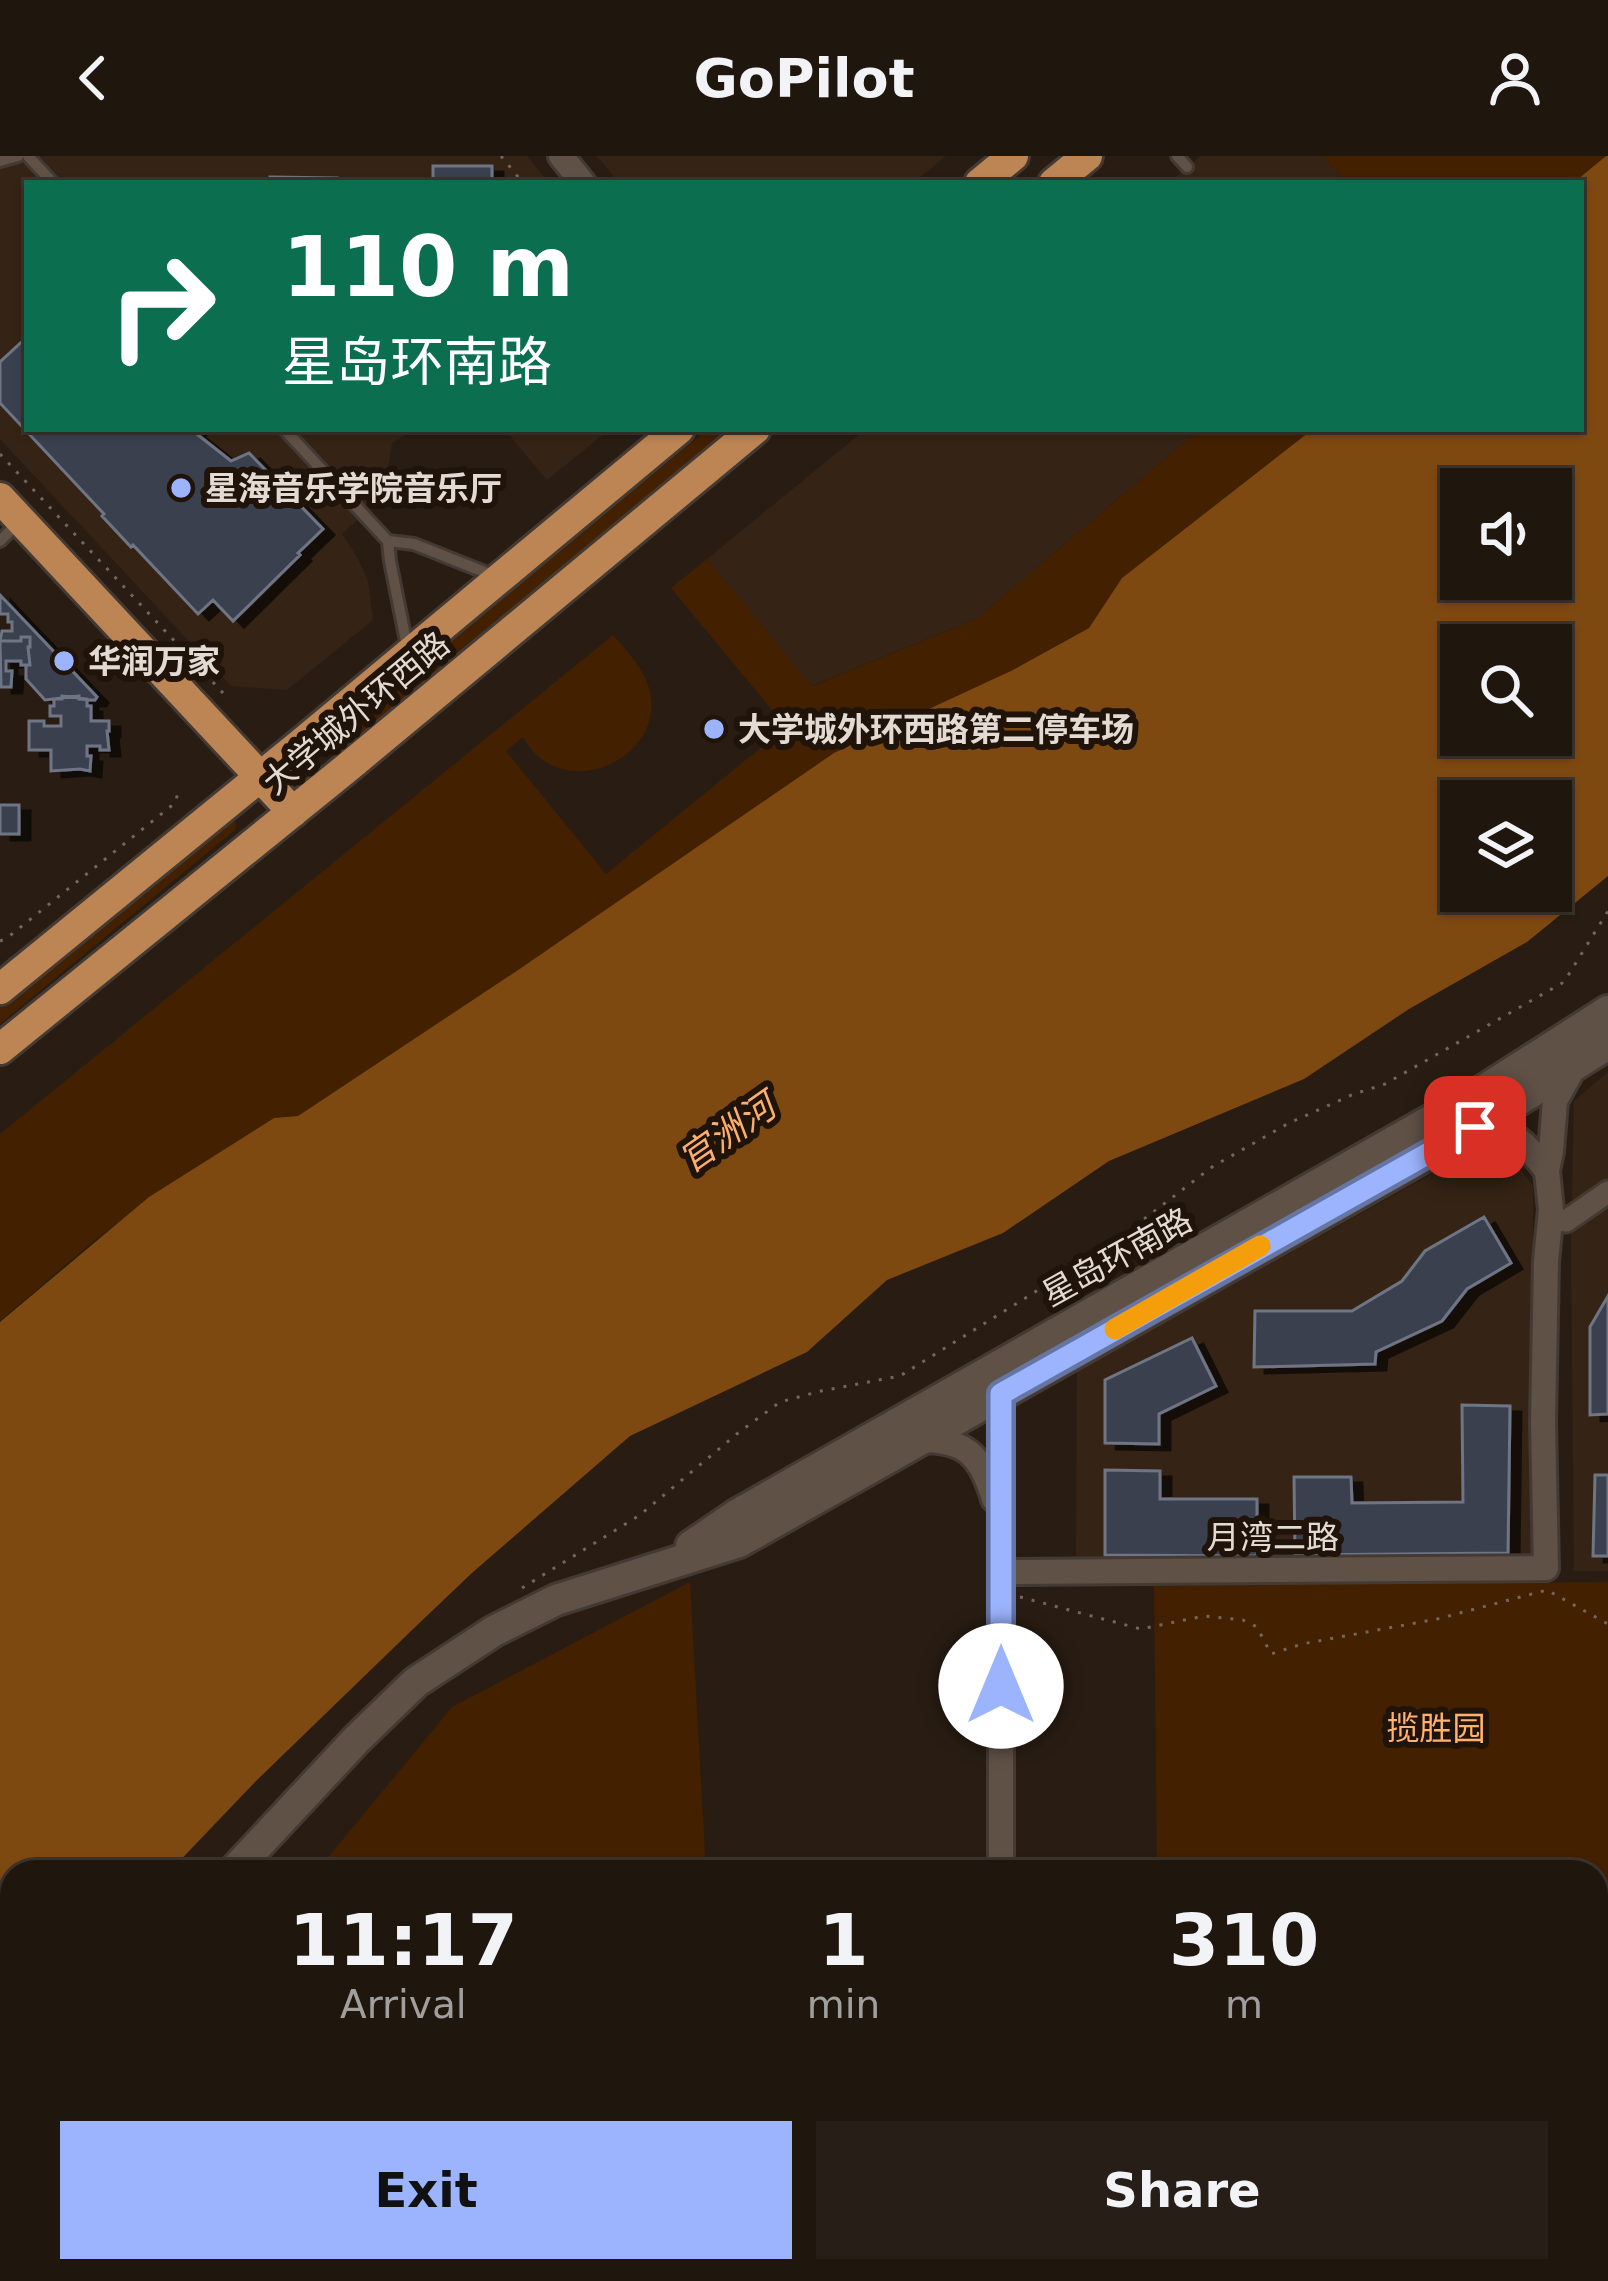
<!DOCTYPE html>
<html lang="en">
<head>
<meta charset="utf-8">
<style>
	:root { --surface:#1f160e; --page:#271f17; --text:#f1f3f6; --muted:#a19f9e; --line:#3c352e; --accent:#9cb4fd }
	body { margin:0; font-family:"DejaVu Sans","Noto Sans SC",sans-serif; background:var(--page); color:var(--text); height:100vh; display:flex; flex-direction:column; font-size:45px; white-space:nowrap }
	* { box-sizing:border-box; margin:0 }
	p { font-size:39px; color:var(--muted) }
	.icon { flex:none; width:66px; height:66px; fill:none; stroke:currentColor; stroke-width:2; stroke-linecap:round; stroke-linejoin:round }
	.map { position:relative; flex:1; overflow:hidden }
	.drawer { position:absolute; left:0px; top:1704px; width:1608px; height:423px; display:flex; flex-direction:column; background:var(--surface); border-radius:36px 36px 0 0; box-shadow:0 3px 9px #0004,0 0 0 3px var(--line) }
	.drawer>* { flex:none }
	.banner { position:absolute; left:24px; top:24px; width:1560px; height:252px; border-radius:0px; box-shadow:0 3px 9px #0004,0 0 0 3px var(--line); background:#0b6e4f; color:#fff; overflow:hidden }
	.tools { position:absolute; left:1440px; top:312px; display:grid; gap:24px }
	.tools a { display:grid; place-items:center; width:132px; height:132px; border-radius:0px; background:var(--surface); box-shadow:0 3px 9px #0004,0 0 0 3px var(--line); font-size:60px }
	.pin { position:absolute; display:grid; place-items:center; width:102px; height:102px; color:#fff; margin:-51px; border-radius:24px; box-shadow:0 6px 18px #0006 }
	.me { position:absolute; width:132px; margin:-66px; rotate:0deg; stroke-linejoin:round; filter:drop-shadow(0 0 9px #0008) }
	.turn { display:flex; align-items:center; gap:42px; height:252px; padding:0 60px; font-size:54px }
	.turn .icon { width:156px; height:156px; stroke-width:2.5 }
	.turn b { display:block; font-size:84px; line-height:102px }
	.eta { display:flex; justify-content:space-evenly; align-items:center; height:204px; text-align:center }
	.eta b { font-size:72px; font-weight:800; line-height:84px }
	.primary-button { display:flex; gap:24px; margin-top:auto; padding:24px 60px }
	.primary-button a { flex:1; height:138px; border-radius:0px; background:var(--accent); color:#111; font-size:48px; font-weight:800; line-height:138px; text-align:center }
	.primary-button a+a { background:var(--page); color:var(--text) }
	header { display:flex; justify-content:space-between; align-items:center; height:156px; padding:0 60px; background:var(--surface); font-size:54px; font-weight:800 }
	.map>svg:first-child { display:block }
</style>
</head>
<body>
<header><svg class="icon" aria-label="back" viewBox="0 0 24 24"><path d="M15 5l-7 7 7 7"/></svg>GoPilot<svg class="icon" aria-label="person" viewBox="0 0 24 24"><circle cx="12" cy="8" r="4"/><path d="M4 21q1-7 8-7t8 7"/></svg></header>
<div class="map">
<svg width="1608" height="2125" viewBox="0 0 1608 2125">
	<defs>
		<filter id="shadow"><feDropShadow dx="11" dy="6" stdDeviation="0" flood-color="#0009"/></filter>
	</defs>
	<rect width="100%" height="100%" fill="#291d13"/>
	<path fill="#352415" d="M0,0H527L549,27H27V273H426L406,279L392,287L386,323L380,340L371,352L342,378L357,401L368,425L373,464L287,534L231,530L0,283Z
		M597,0H946L913,27H619Z
		M1201,0H1323L1346,27H1168Z
		M475,273H610L547,324L510,280Z
		M866,273H1200L976,463L811,530L707,403Z
		M1608,916V1415H1574L1571,1089L1574,945Z
		M1496,991L1511,1000L1533,1030L1534,1402L1076,1404L1077,1215L1470,997Z
		M1062,2115H1244L1265,2119L1272,2125H1063Z"/>
	<path fill="#422000" d="M1323,0H1606L1573,27H1346Z
		M708,273H737L345,593L336,591L332,585L334,578Z
		M1200,273H1313L1122,422L1089,472L1013,514L521,812L298,960L274,962L95,1084L0,1165V978L613,479C625,493 640,508 647,526C675,600 562,653 523,581L506,595L606,718L786,571L671,432L707,403L812,530L976,463Z
		M229,665L236,666L235,674L0,868V850Z
		M690,1426L706,1716H316L452,1551Z
		M1608,1426V1992L1596,1996V1716H1157L1154,1429Z
		M12,2111V2115H1062L1063,2125H3Z"/>
	<path fill="#7e4811" fill-rule="evenodd" d="M1606,0H1608V720L1527,786L1409,853L1304,923L1109,1005L1003,1077L887,1124L807,1196L630,1280L473,1416L411,1475L256,1625L169,1716H12V1925L0,1943V1166L149,1041L274,962L298,960L521,812L834,597L1013,514L1089,472L1122,422L1313,273H1581V27H1573ZM1461,333H1551V423H1461ZM1461,489H1551V579H1461ZM1461,645H1551V735H1461Z"/>
	<path fill="#3b404f" stroke="#6e7485" stroke-width="3" filter="url(#shadow)" d="M433,10H492V27H433Z
		M270,21L337,22V27H270Z
		M27,181V273H195L193,275L231,305L249,297L323,373L298,397L300,399L233,465L213,444L198,458L133,389L131,391L102,360L104,358L0,247V206Z
		M0,439L97,541L95,544L79,543V540L45,544L26,523V509H30L28,491H30V481H21V485H0L2,475H12V466H8V458H0Z
		M21,481H30V491H28L30,509H21V505H6V515H12L11,531H1L0,485H21Z
		M62,540L87,543V550H91V565H109V575H107L109,594H100V590H87V600H91L90,615L80,613L51,615V594H29V565H44V570H61V560H50V550H54V543H62Z
		M0,649H19V678H0Z
		M1484,1061L1511,1107L1467,1133L1442,1165L1376,1196L1375,1208L1254,1211L1255,1155H1352L1402,1125L1425,1095Z
		M1608,1140V1258L1590,1259V1171Z
		M1192,1182L1216,1230L1159,1258V1288L1105,1287V1224Z
		M1462,1249L1510,1250L1508,1397L1295,1399L1294,1321H1351L1352,1347L1463,1346Z
		M1105,1314L1160,1315V1343H1257V1400L1105,1399Z
		M1595,1319H1608V1400H1593Z"/>
	<g fill="none" stroke-linecap="round" stroke-linejoin="round">
		<g stroke="#443a34" stroke-width="16">
			<path id="service" d="M28,0L53,27
				M1177,0L1187,11
				M0,5L18,0
				M284,273L388,385
				M0,385L19,366
				M408,495L390,405L388,385L414,388L497,421"/>
		</g>
		<g stroke="#443a34" stroke-width="27">
			<path id="minor" d="M1551,1054L1557,1064L1566,1065L1608,1036"/>
		</g>
		<g stroke="#443a34" stroke-width="30">
			<path id="tertiary" d="M561,0L583,27
				M1476,971C1514,972 1524,986 1547,1015
				M918,1284C966,1283 981,1299 994,1343
				M1001,1416L1546,1412L1543,1266L1546,1105L1551,1054L1547,1015L1551,995L1555,945L1574,911
				M1001,1716V1238"/>
		</g>
		<g stroke="#443a34" stroke-width="36">
			<path id="secondary" d="M691,1390L738,1358L1486,933L1608,855
				M233,1716L357,1583L416,1526L494,1475L556,1444L739,1386L1476,971L1608,888
				M0,2089L12,2071"/>
		</g>
		<g stroke="#443a34" stroke-width="36">
			<path id="primary" d="M980,27L1013,0
				M1054,27L1087,0
				M0,342L293,656
				M0,833L298,590L679,273
				M0,893L348,611L755,273"/>
		</g>
		<path stroke="#72675e" stroke-width="3" stroke-dasharray="3 9" stroke-linecap="butt" d="M501,0L523,27
			M0,298L223,537
			M0,785L7,782L175,647L178,637
			M522,1432L640,1359L738,1277L780,1246L821,1235L900,1220L1109,1090L1212,1011L1289,967L1354,938L1385,928L1564,826L1608,755
			M1020,1441L1141,1473L1204,1460L1243,1464L1257,1471L1271,1498L1302,1488L1437,1463L1547,1434L1608,1468
			M0,2039L12,2018"/>
		<use href="#service" stroke="#605146" stroke-width="10"/>
		<use href="#minor" stroke="#605146" stroke-width="21"/>
		<use href="#tertiary" stroke="#605146" stroke-width="24"/>
		<use href="#secondary" stroke="#605146" stroke-width="30"/>
		<use href="#primary" stroke="#be8554" stroke-width="30"/>
	</g>
	<g fill="none" stroke-linecap="round" stroke-linejoin="round">
		<g stroke="#6575a4" stroke-width="30">
			<path id="route" d="M1001,1530V1238L1475,971"/>
		</g>
		<use href="#route" stroke="#9cb4fd" stroke-width="21"/>
		<path stroke="#f59e0b" stroke-width="21" d="M1115,1173L1260,1090"/>
	</g>
	<g fill="#9cb4fd" stroke="#20140a" stroke-width="4.5">
		<circle cx="181" cy="332" r="12"/>
		<circle cx="64" cy="505" r="12"/>
		<circle cx="714" cy="573" r="12"/>
	</g>
	<g text-anchor="middle" dominant-baseline="central" stroke-width="12" stroke-linejoin="round" paint-order="stroke">
		<g font-size="33" font-weight="bold" fill="#e3dad3" stroke="#20140a" text-anchor="start">
			<text x="205" y="332">星海音乐学院音乐厅</text>
			<text x="88" y="505">华润万家</text>
			<text x="738" y="573">大学城外环西路第二停车场</text>
		</g>
		<g font-size="33" fill="#e3dad3" stroke="#20140a">
			<text transform="translate(356 557) rotate(-40)">大学城外环西路</text>
			<text transform="translate(1117 1101) rotate(-29)">星岛环南路</text>
			<text x="1273" y="1381">月湾二路</text>
		</g>
		<g font-size="33" fill="#ffb170" stroke="#20140a">
			<text x="1436" y="1572">揽胜园</text>
		</g>
		<g font-size="36" font-style="italic" fill="#fcae6d" stroke="#20140a">
			<text transform="translate(727 977) rotate(-35)">官洲河</text>
		</g>
	</g>
</svg>
<div class="tools">
<a><svg class="icon" aria-label="sound" viewBox="0 0 24 24"><path d="M4 9h4l5-4v14l-5-4H4zM17 9q2 3 0 6"/></svg></a>
<a><svg class="icon" aria-label="search" viewBox="0 0 24 24"><circle cx="10" cy="10" r="6"/><path d="M15 15l6 6"/></svg></a>
<a><svg class="icon" aria-label="layers" viewBox="0 0 24 24"><path d="M12 4l9 5-9 5-9-5zM3 14l9 5 9-5"/></svg></a>
</div>
<div class="pin" style="left:1475px;top:971px;background:#d93025"><svg class="icon" aria-label="arrive" viewBox="0 0 24 24"><path d="M6 21V4h12l-3 4 3 4H6"/></svg></div>
<svg class="me" style="left:1001px;top:1530px" viewBox="-20 -20 40 40"><circle r="19" fill="#fff"/><path d="M0-13L10 11 0 6-10 11z" fill="#9cb4fd"/></svg>
<div class="banner">
<div class="turn"><svg class="icon" aria-label="right" viewBox="0 0 24 24"><path d="M7 20v-9h11M14 6l5 5-5 5"/></svg><div><b>110 m</b>星岛环南路</div></div>
</div>
<section class="drawer">
<div class="eta">
<div><b>11:17</b><p>Arrival</p></div>
<div><b>1</b><p>min</p></div>
<div><b>310</b><p>m</p></div>
</div>
<div class="primary-button"><a>Exit</a><a>Share</a></div>
</section>
</div>
</body>
</html>
